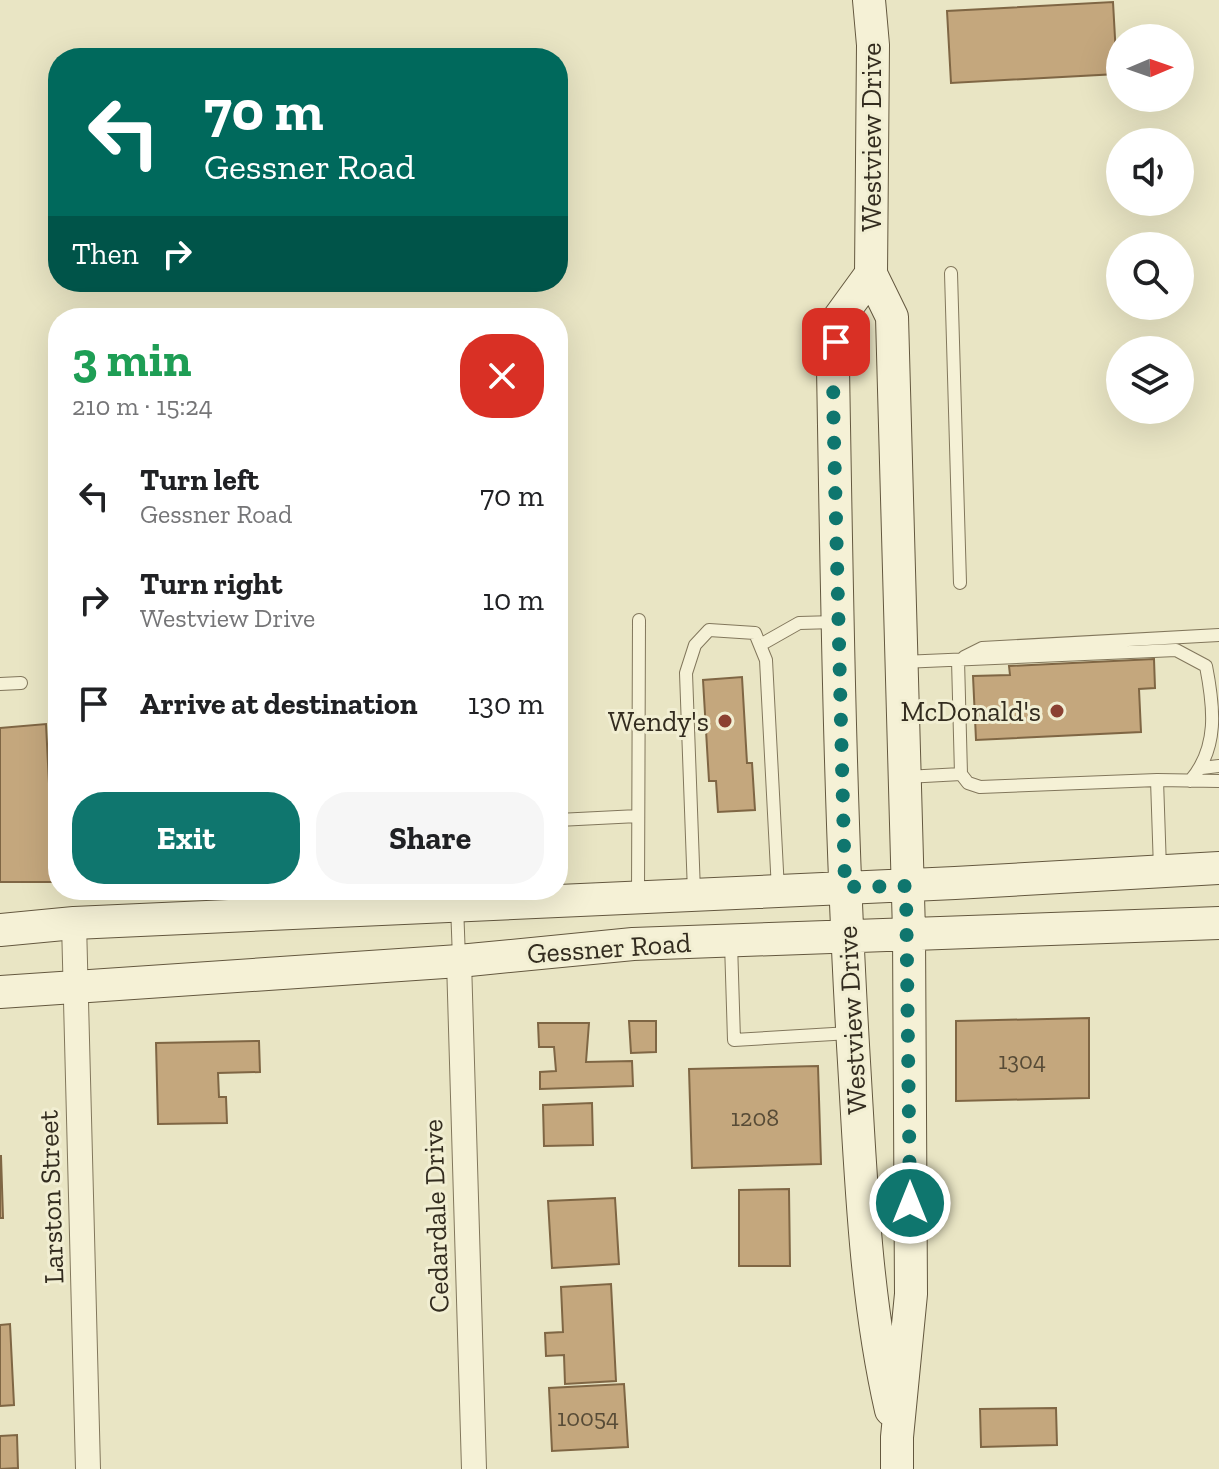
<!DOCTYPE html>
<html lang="en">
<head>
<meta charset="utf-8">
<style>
	:root { --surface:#fff; --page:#f6f6f6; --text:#202124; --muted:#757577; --accent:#0f766e }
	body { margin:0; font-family:"Zilla Slab",serif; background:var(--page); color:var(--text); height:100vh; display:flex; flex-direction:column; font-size:30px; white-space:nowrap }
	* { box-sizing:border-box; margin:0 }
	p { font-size:26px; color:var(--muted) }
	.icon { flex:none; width:44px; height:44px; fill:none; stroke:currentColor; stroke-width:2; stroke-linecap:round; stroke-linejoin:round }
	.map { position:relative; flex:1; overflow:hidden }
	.drawer { position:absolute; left:48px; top:308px; width:520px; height:592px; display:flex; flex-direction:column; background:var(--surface); border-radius:32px; box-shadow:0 8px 32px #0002 }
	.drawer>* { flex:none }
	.guide { position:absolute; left:48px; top:48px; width:520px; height:244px; border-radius:32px; box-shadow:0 8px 32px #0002; background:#00695c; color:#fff; overflow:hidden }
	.needle { width:52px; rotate:88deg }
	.buttons { position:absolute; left:1106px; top:24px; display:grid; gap:16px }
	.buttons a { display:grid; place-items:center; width:88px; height:88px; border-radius:50%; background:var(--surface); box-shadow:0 8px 32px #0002; font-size:40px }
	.pin { position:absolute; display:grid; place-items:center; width:68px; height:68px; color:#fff; margin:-34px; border-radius:16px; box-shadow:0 4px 12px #0006 }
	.me { position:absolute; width:88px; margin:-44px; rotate:0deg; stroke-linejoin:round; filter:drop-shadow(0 0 6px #0008) }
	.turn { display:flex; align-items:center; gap:28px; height:168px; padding:0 24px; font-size:36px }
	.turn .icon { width:104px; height:104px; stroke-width:2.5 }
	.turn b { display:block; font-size:56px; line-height:68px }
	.then { display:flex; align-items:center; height:76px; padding:0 24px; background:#0003; gap:16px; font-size:30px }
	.round { display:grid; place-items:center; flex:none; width:84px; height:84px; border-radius:32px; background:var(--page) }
	.overview { display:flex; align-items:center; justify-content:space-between; height:136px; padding:0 24px }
	h1 { font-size:48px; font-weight:800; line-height:60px; color:#1e9e55 }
	.cta { display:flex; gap:16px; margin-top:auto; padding:16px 24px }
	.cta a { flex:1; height:92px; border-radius:32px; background:var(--accent); color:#fff; font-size:32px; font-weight:800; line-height:92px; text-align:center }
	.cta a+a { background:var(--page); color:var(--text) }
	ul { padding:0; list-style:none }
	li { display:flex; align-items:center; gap:24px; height:104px; padding:0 24px }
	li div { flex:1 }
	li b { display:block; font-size:30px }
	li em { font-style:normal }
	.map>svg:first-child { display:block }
</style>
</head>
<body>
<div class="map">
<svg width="1219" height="1469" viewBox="0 0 1219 1469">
	<rect width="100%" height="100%" fill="#e9e5c4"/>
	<path fill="#c4a77d" stroke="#7f6644" stroke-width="2" d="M1113,2L1117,74L951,83L947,11Z
		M1154,659L1155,688L1139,689L1141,732L976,740L973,676L1010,675L1009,666Z
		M742,677L747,763H752L755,810L718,812L716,781H709L703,680Z
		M558,689H563L565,786H558Z
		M46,724L54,882H0V728Z
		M1089,1018V1098L956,1101V1021Z
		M629,1021H656V1052L631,1053Z
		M538,1023H589L586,1062L632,1061L633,1086L540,1089V1072L556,1071L554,1047H539Z
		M259,1041L260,1072L218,1073L219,1097H226L227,1123L158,1124L156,1043Z
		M818,1066L821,1164L692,1168L689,1069Z
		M592,1103L593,1145L544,1146L543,1105Z
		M1,1156L3,1218H0V1156Z
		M789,1189L790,1266H739V1190Z
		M615,1198L619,1264L552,1268L548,1201Z
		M611,1284L616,1381L565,1384L564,1355L546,1356L545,1333L563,1332L561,1287Z
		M10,1324L14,1405L0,1406V1325Z
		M624,1384L628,1447L552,1451L549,1388Z
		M1056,1408L1057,1445L981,1447L980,1409Z
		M17,1435L18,1468L0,1469V1436Z"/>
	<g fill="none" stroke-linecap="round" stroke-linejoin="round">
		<g stroke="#82775c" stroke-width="14">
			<path id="service" d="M951,273L960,583
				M762,644L799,623L835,622
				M964,657L982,648L1219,635
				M958,660L961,774
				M902,662L1176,650L1206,666C1214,707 1219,748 1190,781
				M0,684L21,683
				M1202,768L1219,766
				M906,777L961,774L968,783L980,787L1157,780L1160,869
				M1157,780L1219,781
				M558,820L638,816
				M264,890L265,913
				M694,892L686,673L695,645L709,630L755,633L766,660L778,890
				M638,896L639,620
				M457,905L459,959
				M731,943L734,1040L850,1033"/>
		</g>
		<g stroke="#82775c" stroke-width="26">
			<path id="minor" d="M74,923L88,1469
				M459,961L474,1469"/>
		</g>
		<g stroke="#64583f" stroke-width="34">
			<path id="secondary" d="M869,0L873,45L871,274L892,317L909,932L911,1294L897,1437V1469
				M871,274L839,318L833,367C837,599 840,831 854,1062C861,1178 865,1296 891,1410
				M0,930L74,923L955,883L1219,868
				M0,992L459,961L633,944L1219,923"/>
		</g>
		<use href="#service" stroke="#f5f1d6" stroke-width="12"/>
		<use href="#minor" stroke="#f5f1d6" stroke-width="24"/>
		<use href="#secondary" stroke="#f5f1d6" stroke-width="32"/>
	</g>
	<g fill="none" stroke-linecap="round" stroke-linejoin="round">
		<path stroke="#0f766e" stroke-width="14" stroke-dasharray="0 25.2" d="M836,342L833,397L845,887L906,886L910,1203"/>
	</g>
	<g fill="#8b4132" stroke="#f1eed2" stroke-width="3">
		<circle cx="1057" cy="711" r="8"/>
		<circle cx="725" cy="721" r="8"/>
	</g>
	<g text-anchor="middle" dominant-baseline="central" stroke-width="6" stroke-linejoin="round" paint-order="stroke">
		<g font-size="24" fill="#574b36">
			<text x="1022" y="1060">1304</text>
			<text x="755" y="1117">1208</text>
			<text x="588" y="1417">10054</text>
		</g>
		<g font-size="28" fill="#332c1f" stroke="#f1eed2">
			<text transform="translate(871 137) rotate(-90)">Westview Drive</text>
			<text transform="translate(609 948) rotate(-4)">Gessner Road</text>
			<text transform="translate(852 1020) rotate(-93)">Westview Drive</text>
			<text transform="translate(51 1197) rotate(-92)">Larston Street</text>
			<text transform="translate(436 1216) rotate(-92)">Cedardale Drive</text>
		</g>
		<g font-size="28" fill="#332c1f" stroke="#f1eed2" text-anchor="end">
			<text x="1041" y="711">McDonald's</text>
			<text x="709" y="721">Wendy's</text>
		</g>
	</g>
</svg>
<div class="buttons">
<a><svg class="needle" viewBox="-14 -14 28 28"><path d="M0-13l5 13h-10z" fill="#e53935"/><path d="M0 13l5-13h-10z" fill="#757577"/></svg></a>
<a><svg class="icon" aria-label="sound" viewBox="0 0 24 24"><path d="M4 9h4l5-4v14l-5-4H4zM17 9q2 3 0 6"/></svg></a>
<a><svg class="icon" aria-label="search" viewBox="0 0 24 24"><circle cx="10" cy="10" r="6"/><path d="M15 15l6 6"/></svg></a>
<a><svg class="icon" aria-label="layers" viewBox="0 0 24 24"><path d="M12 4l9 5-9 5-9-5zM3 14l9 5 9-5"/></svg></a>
</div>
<div class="pin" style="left:836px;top:342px;background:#d93025"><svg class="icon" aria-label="arrive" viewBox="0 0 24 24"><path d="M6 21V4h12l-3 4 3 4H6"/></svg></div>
<svg class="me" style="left:910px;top:1203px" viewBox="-20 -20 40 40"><circle r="17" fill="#0f766e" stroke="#fff" stroke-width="3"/><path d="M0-11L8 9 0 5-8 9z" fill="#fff"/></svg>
<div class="guide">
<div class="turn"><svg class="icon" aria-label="left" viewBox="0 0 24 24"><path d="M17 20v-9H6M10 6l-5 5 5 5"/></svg><div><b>70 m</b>Gessner Road</div></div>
<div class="then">Then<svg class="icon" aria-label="right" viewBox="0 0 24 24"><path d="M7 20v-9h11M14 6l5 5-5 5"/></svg></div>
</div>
<section class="drawer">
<div class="overview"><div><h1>3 min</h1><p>210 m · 15:24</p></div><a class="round" style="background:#d93025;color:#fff"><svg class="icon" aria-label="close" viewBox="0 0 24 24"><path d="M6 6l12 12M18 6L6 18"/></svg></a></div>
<ul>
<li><svg class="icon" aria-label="left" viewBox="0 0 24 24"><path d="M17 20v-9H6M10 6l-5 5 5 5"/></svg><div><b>Turn left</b><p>Gessner Road</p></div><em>70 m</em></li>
<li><svg class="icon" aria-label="right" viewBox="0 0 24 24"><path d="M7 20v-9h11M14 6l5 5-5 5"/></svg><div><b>Turn right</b><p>Westview Drive</p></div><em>10 m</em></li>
<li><svg class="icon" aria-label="arrive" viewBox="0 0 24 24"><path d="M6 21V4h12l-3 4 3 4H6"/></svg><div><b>Arrive at destination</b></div><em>130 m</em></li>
</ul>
<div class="cta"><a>Exit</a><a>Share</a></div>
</section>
</div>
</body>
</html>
